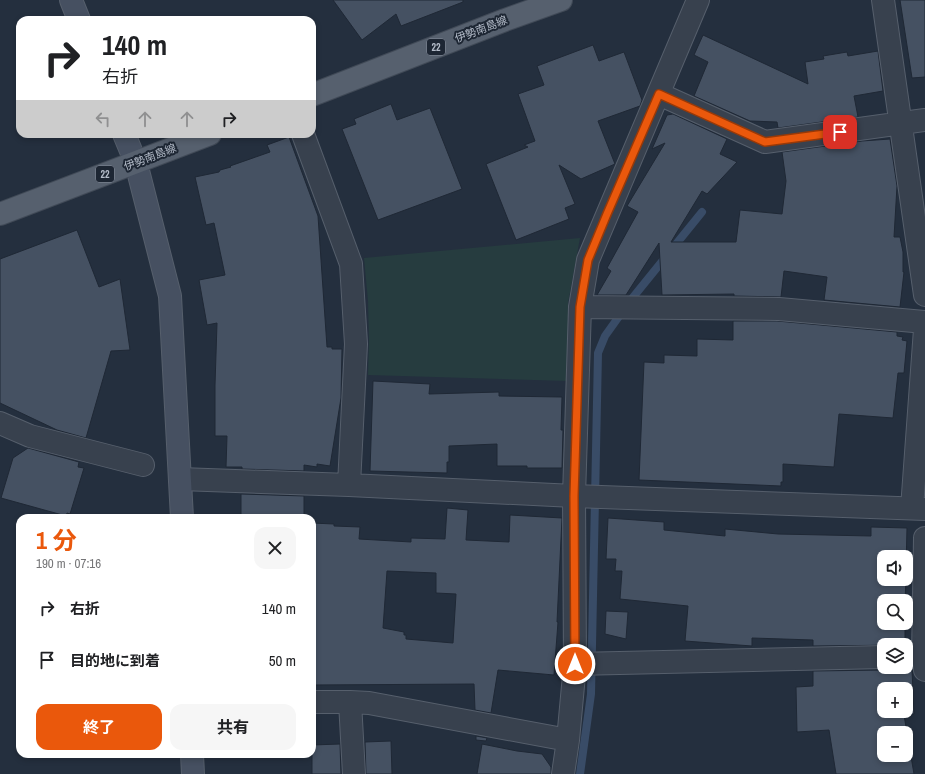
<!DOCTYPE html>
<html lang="ja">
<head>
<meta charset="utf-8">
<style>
	:root { --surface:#fff; --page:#f6f6f6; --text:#202124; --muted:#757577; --accent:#ea580c }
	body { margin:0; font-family:"Archivo Narrow","Noto Sans JP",sans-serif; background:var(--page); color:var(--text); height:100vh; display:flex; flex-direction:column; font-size:15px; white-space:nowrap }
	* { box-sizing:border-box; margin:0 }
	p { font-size:13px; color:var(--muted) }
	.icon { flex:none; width:22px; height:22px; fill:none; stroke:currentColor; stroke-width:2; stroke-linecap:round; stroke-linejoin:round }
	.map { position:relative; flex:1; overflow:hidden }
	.side { position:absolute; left:16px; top:514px; width:300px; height:244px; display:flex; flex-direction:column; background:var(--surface); border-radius:12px; box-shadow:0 2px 6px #0003 }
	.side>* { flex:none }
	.banner { position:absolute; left:16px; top:16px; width:300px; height:122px; border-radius:12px; box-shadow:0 2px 6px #0003; background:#fff; color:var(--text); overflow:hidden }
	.fabs { position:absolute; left:877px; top:550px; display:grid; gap:8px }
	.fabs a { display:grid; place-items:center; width:36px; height:36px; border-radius:8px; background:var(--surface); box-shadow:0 2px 6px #0003; font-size:20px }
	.pin { position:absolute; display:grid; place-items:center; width:34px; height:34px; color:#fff; margin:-17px; border-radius:8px; box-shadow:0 2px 6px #0006 }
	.me { position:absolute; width:44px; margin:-22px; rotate:0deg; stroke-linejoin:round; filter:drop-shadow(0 0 3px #0008) }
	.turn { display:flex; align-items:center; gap:14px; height:84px; padding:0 20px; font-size:18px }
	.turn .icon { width:52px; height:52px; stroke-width:2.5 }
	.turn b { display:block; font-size:28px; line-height:34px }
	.lanes { display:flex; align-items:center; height:38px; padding:0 20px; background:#0003; justify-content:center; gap:20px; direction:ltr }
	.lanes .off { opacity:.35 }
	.round { display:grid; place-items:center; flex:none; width:42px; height:42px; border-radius:12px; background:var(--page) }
	.headline { display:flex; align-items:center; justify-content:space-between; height:68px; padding:0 20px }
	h1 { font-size:24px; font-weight:700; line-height:30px; color:var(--accent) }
	.action { display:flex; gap:8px; margin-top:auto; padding:8px 20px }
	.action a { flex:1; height:46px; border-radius:12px; background:var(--accent); color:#fff; font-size:16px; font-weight:700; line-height:46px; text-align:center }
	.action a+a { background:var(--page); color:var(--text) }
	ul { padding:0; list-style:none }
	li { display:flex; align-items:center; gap:12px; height:52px; padding:0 20px }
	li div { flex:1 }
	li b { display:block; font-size:15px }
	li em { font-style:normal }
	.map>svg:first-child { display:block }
</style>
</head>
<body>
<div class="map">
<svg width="925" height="774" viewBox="0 0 925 774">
	<rect width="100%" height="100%" fill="#242f3e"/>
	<path fill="#263c3f" d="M580,238L568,303V381L368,375L369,340L368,301L364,258Z"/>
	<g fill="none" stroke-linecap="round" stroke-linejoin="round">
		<path stroke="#394c67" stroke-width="8" d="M580,774L591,694L598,353L605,336L630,301L702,212"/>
	</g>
	<path fill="#455162" stroke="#1f2835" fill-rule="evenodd" d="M333,0H463V2L401,26L396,14L362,40Z
		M900,0H925V77L912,78Z
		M703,35L808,84L805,62L824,59L823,56L847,52L848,56L878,51L883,91L854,96L858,117L778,128L777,122L750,121L694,96L708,62L694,55Z
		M593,45L599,61L624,52L642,100L640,106L598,121L615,164L581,179L559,165L575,204L565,208L569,219L516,240L486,164L528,147L524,145L535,141L518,94L544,85L537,66Z
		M391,104L397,120L430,108L462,189L378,220L342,129L356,124L354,119Z
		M673,114L727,139L720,154L737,162L707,194L702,191L671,242H736L740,210L782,214L786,181L782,152L862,141L890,139L897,186L894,237H900L903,252V272H904L900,307L824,300L827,277L784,271L781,297L734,296V294L662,295L659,243L626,295H597L611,271L607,268L638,212L627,206L665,143L652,149L667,115Z
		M289,137L318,216L327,347H332V349H342L341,398L330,466L317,464V467L304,465V471L242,469V467H226L227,436H215V385L217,323L207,325L199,280L225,275L214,223L206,225L195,177L219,172L220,170L231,167L230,166L270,152L267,145Z
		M77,230L99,287L120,279L130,350L111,351L86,438L57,430L0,403V259Z
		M733,321H777L897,332V336L903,337L902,340L907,341L904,373H898L893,418L839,414L834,467L783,464V482H781V486L639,480L644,362L664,363V355L697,356V339L733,340Z
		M373,381L430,384L429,394L499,392V396L562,397L561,430H563L562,468H527V466H497V444L449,446V462H447V473L370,471Z
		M28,448L79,462L78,467L84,468L70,514L67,513L66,516L1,498L13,458Z
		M241,494L304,496V518H241Z
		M447,508L468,510L466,540L509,542L510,515L562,518L557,622H558L554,675L498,670L491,713L475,710L474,684L312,685V523L334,524V526L360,527L359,539L411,542V538L445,539ZM387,571L436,573V593L456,594L453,643L406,639V635H404V632L383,628Z
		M608,518L664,522V530L725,536V529L778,534L871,536V527L907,528L906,568V557H884V579H906L905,601H884V623H905V645L813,646V640L752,638V646L685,641L688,606L620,599L622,571H615L616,559H606Z
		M606,611L628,612L626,639L605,634Z
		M891,667H904V670H912L914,714L904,715L914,774H836L829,730L797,732L796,687L813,686V671L884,670ZM884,689H906V711H884ZM884,733H906V755H884Z
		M476,736L487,738L486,741L476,740Z
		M391,741L392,774H366L365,742Z
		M340,744L341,774H312V745Z
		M482,744L517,751L542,754L551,767V774H477Z"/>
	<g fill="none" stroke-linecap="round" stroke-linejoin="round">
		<g stroke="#565f6c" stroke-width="24">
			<path id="street" d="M883,0L925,295
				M659,94L765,142L925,120
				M303,134L351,264L356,344L349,485
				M580,307L779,309L925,322
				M0,423L30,436L143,465
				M180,479L349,485L574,496L925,509
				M912,508L925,329
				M925,538L923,656L925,670
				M575,664L884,657
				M312,702H350L369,703L568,740
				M350,702L354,774
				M563,774L568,740L575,664L574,496L580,307L588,260L698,0"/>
		</g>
		<g stroke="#565f6c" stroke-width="24">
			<path id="secondary" d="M71,0L79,20
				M124,134L136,163L170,296L182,518
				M192,754L193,774"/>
		</g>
		<g stroke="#414a57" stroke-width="24">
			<path id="primary" d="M312,95L505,20L561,0
				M0,214L210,134"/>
		</g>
		<use href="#street" stroke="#38414e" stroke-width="22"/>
		<use href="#secondary" stroke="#465061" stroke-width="22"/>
		<use href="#primary" stroke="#56606e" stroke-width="22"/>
	</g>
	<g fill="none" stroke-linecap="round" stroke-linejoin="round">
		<g stroke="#983908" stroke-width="10">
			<path id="route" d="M575,664L574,496L580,307L588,260L607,214L659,94L765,142L840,132"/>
		</g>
		<use href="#route" stroke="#ea580c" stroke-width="7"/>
	</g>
	<g text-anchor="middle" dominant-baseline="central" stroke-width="4" stroke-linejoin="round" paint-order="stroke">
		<g fill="#1d2633" stroke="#878f9c" stroke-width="1">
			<rect x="427" y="39" width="18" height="16" rx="3"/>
			<rect x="96" y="166" width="18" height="16" rx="3"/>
		</g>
		<g font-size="10" font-weight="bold" fill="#b4bcc9">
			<text x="436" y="47">22</text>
			<text x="105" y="174">22</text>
		</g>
		<g font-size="11" fill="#b4bcc9" stroke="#1d2633">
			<text transform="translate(481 29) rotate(-21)">伊勢南島線</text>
			<text transform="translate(150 157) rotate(-21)">伊勢南島線</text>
		</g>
	</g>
</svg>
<div class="fabs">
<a><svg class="icon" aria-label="sound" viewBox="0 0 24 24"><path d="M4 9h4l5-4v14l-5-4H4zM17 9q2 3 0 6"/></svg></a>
<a><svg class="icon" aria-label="search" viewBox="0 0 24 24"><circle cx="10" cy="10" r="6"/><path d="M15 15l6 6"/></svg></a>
<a><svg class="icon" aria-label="layers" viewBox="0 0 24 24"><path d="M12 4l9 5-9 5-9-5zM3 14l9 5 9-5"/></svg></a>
<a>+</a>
<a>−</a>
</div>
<div class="pin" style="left:840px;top:132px;background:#d93025"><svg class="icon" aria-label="arrive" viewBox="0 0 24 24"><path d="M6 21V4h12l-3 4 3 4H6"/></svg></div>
<svg class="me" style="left:575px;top:664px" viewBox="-20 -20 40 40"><circle r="17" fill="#ea580c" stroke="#fff" stroke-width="3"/><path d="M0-11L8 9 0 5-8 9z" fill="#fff"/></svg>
<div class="banner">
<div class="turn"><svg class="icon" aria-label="right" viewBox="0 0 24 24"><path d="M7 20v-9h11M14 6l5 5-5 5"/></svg><div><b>140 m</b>右折</div></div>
<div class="lanes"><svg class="icon off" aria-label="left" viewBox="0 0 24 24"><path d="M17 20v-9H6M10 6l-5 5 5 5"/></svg><svg class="icon off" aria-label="ahead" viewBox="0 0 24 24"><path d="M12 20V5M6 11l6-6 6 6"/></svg><svg class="icon off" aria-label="ahead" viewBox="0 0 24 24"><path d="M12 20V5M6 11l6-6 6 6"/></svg><svg class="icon" aria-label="right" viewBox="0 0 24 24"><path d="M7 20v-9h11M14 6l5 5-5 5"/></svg></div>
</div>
<section class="side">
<div class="headline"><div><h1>1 分</h1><p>190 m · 07:16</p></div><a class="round"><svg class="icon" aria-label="close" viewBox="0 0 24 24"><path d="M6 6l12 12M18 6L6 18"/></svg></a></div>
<ul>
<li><svg class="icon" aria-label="right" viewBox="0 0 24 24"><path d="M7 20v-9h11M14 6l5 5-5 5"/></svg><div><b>右折</b></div><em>140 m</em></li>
<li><svg class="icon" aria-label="arrive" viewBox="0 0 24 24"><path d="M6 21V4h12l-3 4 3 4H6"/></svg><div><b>目的地に到着</b></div><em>50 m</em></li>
</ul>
<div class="action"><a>終了</a><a>共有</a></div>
</section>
</div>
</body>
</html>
